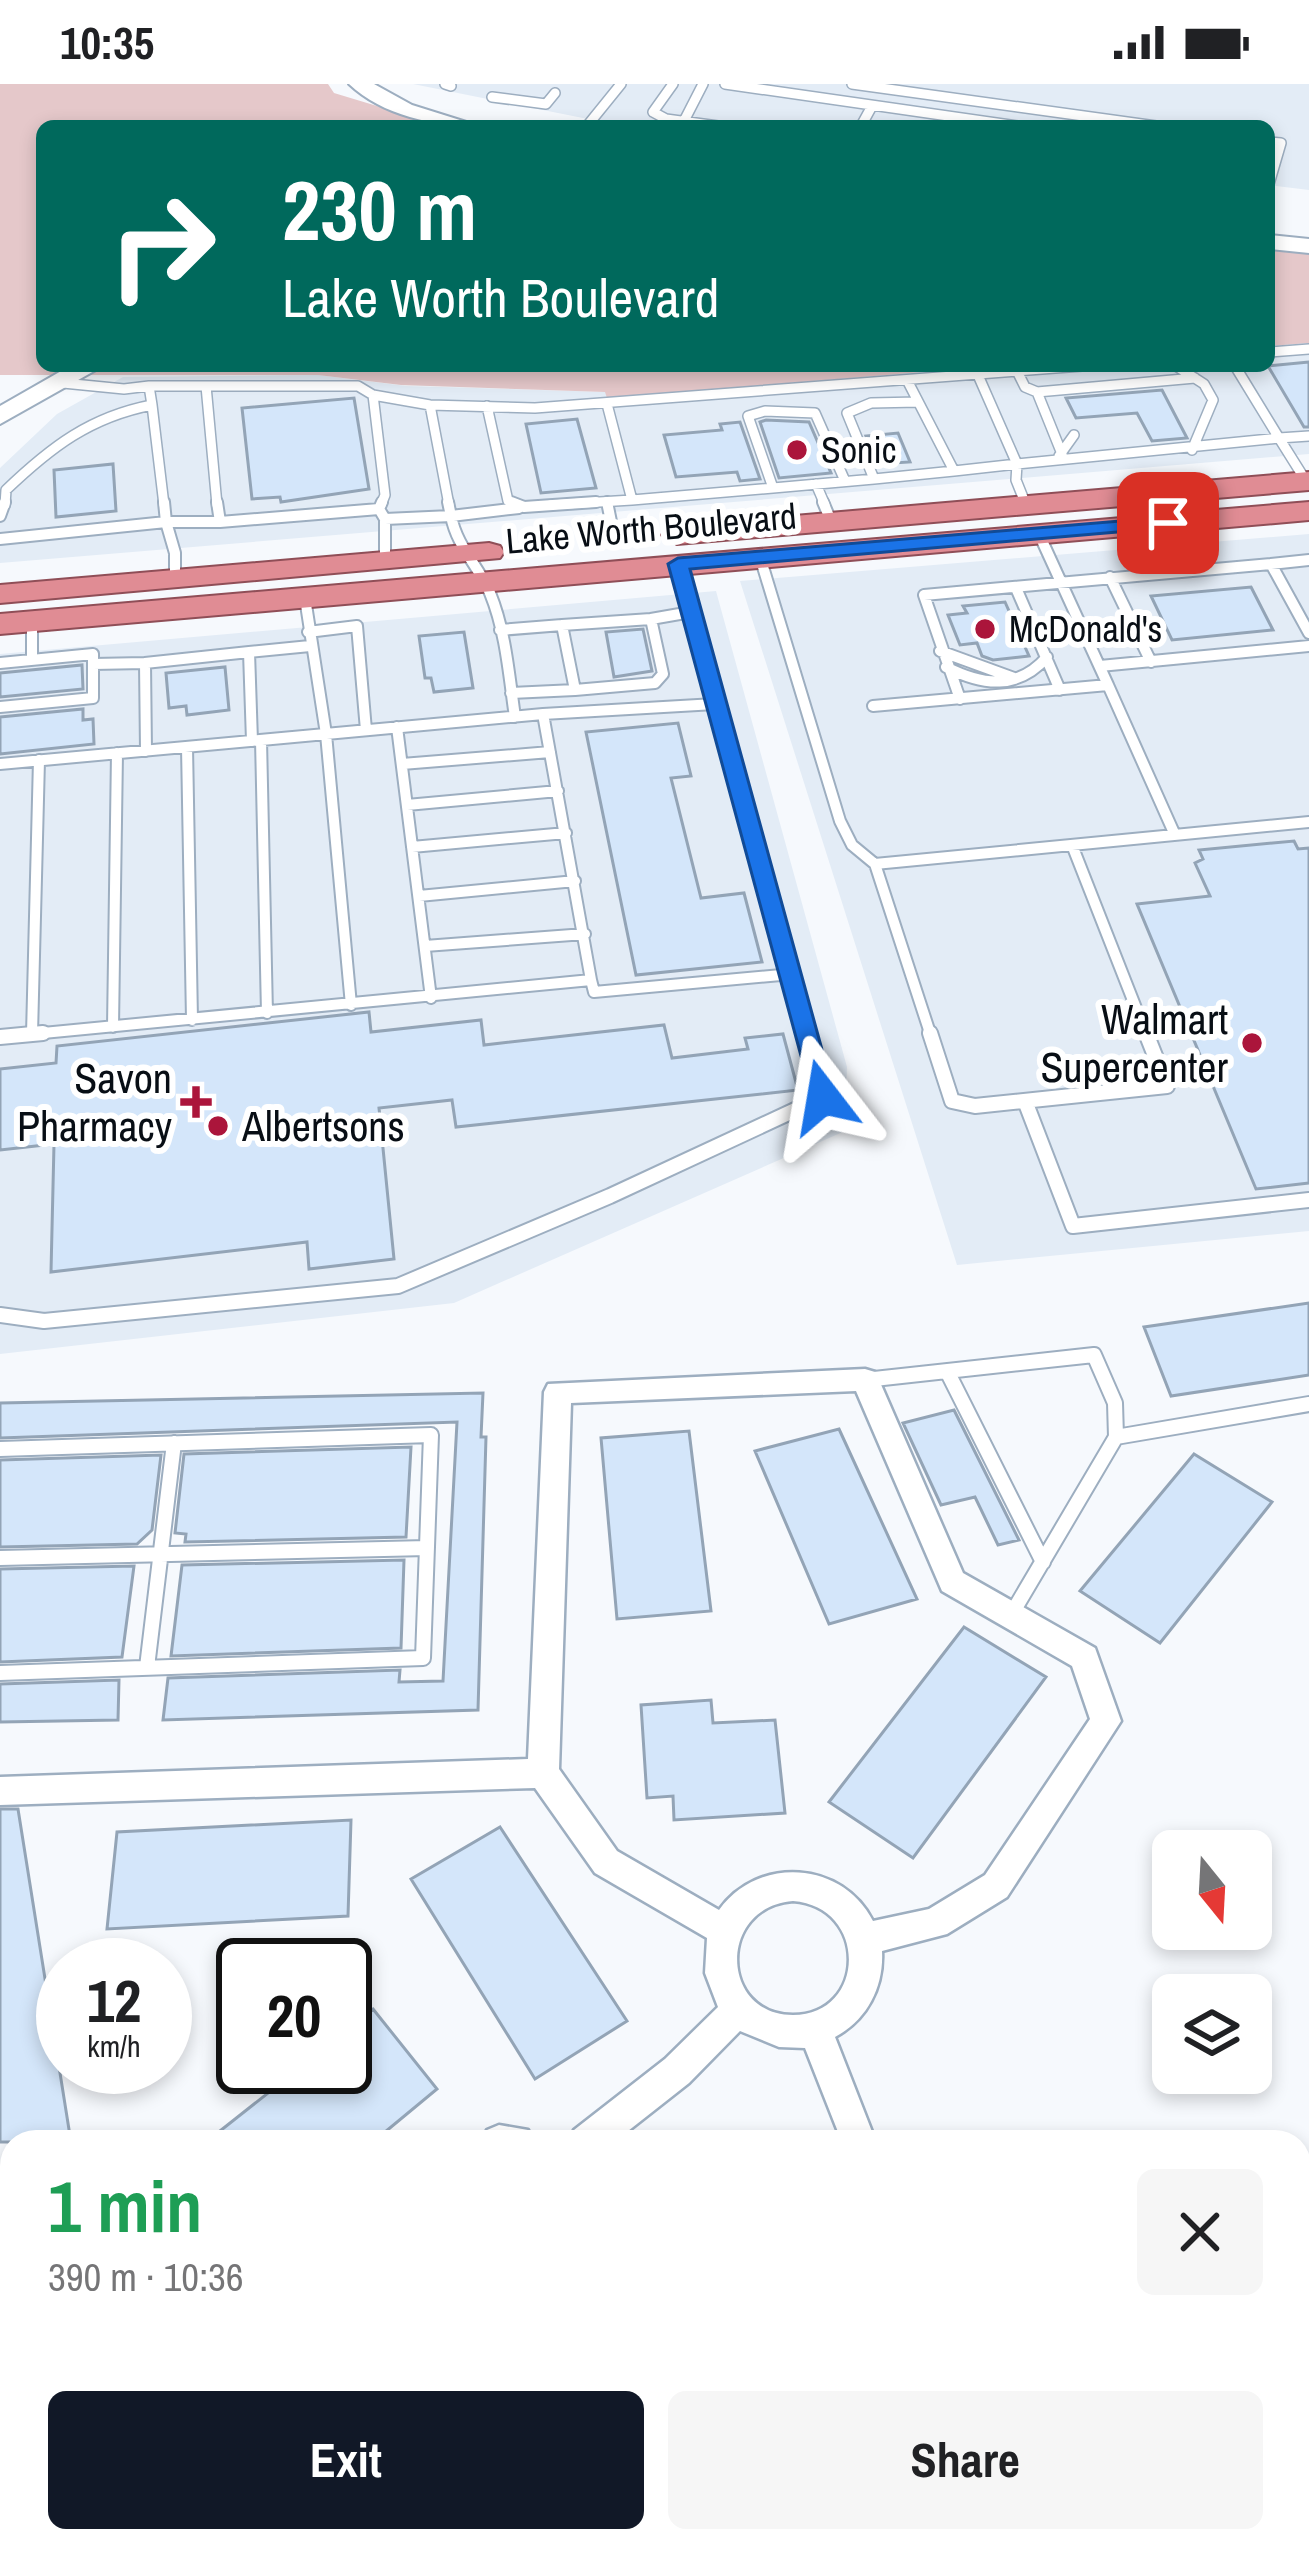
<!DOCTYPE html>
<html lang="en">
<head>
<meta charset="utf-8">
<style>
	:root { --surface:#fff; --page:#f6f6f6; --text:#202124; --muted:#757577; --accent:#111827 }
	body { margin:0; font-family:"Archivo Narrow",sans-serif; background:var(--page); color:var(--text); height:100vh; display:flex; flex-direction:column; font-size:45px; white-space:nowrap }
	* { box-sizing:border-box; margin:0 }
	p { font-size:39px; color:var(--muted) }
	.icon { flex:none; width:66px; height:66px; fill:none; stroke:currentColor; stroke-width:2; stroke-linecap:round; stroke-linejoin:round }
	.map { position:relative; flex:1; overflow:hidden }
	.drawer { position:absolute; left:0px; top:2046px; width:1311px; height:423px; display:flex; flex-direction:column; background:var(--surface); border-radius:36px 36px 0 0; box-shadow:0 6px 18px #0003 }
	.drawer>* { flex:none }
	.hud { position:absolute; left:36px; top:36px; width:1239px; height:252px; border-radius:18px; box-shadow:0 6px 18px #0003; background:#00695c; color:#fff; overflow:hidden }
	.needle { width:78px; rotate:162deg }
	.tools { position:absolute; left:1152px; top:1746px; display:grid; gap:24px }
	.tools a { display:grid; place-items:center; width:120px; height:120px; border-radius:18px; background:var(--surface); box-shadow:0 6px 18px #0003; font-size:60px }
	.speed { position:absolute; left:36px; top:1854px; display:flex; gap:24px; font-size:60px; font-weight:700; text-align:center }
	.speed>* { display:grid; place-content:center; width:156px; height:156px; border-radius:50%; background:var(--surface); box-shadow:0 6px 18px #0003; line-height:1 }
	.speed small { font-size:30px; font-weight:400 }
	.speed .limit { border:6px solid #111; border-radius:18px; background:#fff; color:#111 }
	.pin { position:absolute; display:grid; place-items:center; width:102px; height:102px; color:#fff; margin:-51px; border-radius:24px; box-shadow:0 6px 18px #0006 }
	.me { position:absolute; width:132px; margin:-66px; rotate:346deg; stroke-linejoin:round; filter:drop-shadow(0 0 9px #0008) }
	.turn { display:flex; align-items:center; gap:42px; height:252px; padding:0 48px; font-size:54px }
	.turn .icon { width:156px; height:156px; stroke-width:2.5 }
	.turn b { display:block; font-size:84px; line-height:102px }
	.round { display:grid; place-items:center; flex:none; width:126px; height:126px; border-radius:18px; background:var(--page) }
	.head { display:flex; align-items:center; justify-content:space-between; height:204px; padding:0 48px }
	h1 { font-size:72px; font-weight:700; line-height:90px; color:#1e9e55 }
	.action { display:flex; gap:24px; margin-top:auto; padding:24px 48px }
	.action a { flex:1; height:138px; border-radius:18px; background:var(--accent); color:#fff; font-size:48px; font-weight:700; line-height:138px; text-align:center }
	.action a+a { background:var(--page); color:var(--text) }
	.status { display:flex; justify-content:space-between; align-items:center; height:84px; padding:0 60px; background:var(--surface); direction:ltr }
	.status svg { height:33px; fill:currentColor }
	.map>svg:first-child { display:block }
</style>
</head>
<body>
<div class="status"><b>10:35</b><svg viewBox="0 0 49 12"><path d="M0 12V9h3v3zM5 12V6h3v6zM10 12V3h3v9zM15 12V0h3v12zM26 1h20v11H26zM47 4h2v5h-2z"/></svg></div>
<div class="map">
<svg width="1309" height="2468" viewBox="0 0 1309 2468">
	<rect width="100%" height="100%" fill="#f6f9fd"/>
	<path fill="#e3ecf6" d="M413,0H1309V106L1269,101V42H623Z
		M1309,259V370L0,479V384L57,330L123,293L318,291L406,302L606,308L945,286L944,282H1269V262Z
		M1309,450V1147L957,1181L740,497Z
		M716,507L847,983L845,1047L454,1219L0,1270V570Z"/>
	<path fill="#e5c8ca" d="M0,0H328L334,9L443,42H42V282H944L946,286L607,314L605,308L401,301L318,291H0Z
		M1269,155L1309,160V259L1269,262Z"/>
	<path fill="#d4e6fa" stroke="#93a4b6" stroke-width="3" d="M1309,278V343H1304L1268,282Z
		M1162,306L1187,354L1152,357L1137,329L1076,334L1066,314Z
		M354,314L369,405L281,418L280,413L252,415L242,324Z
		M577,335L596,404L541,409L526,340Z
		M766,336L809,338L831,389L779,394L760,338Z
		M740,338L760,395L740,397L737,388L676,393L664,351L722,346L720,340Z
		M898,349L910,378L878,380L866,352Z
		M113,380L116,427L56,433L54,386Z
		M1251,503L1273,546L1172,556L1151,512Z
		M1005,518L1029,572L993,576L982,572L977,559L960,561L948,531L967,529L963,522Z
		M643,545L652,587L614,593L606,548Z
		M464,548L473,604L434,608L431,594H425L419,552Z
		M82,581L83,605L0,613V589Z
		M225,583L229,626L187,631L186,622L169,624L166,589Z
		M83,625V636L93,635L94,660L0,670V633Z
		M678,639L691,692L671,694L701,814L744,809L762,878L636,891L586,648Z
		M1294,757L1298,765L1309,764V1099L1256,1105L1137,820L1210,812L1195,779L1203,775L1199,766Z
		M369,928L371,948L481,936L484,961L664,941L672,974L748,965L745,954L783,950L798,1006L456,1043L452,1016L379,1024L394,1175L309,1185L307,1158L51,1188L54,1060L0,1066V985L56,979L57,962Z
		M1309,1219V1291L1171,1312L1144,1243Z
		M483,1309L481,1353H486L478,1626L163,1636L168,1594L400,1586L399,1598L443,1597L457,1338L0,1354V1319Z
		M954,1326L1019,1456L998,1461L975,1413L941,1421L903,1339Z
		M839,1345L917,1515L829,1540L755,1367Z
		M689,1347L711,1527L617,1535L601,1354Z
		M411,1363L406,1453L185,1458L186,1450L175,1449L184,1370Z
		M1194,1370L1272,1418L1160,1559L1080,1507Z
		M161,1371L152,1446L137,1460L0,1463V1376Z
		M404,1476L401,1564L171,1572L182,1481Z
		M134,1482L122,1573L0,1578V1485Z
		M964,1543L1046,1593L913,1774L829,1718Z
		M119,1596L118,1636L0,1638V1600Z
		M711,1616L713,1639L775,1636L785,1729L674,1736L673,1712L647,1714L641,1621Z
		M0,1725H18L71,2058H0Z
		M351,1736L348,1832L107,1845L117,1748Z
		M500,1743L627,1937L535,1995L411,1795Z
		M373,1925L437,2005L373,2058H206L301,1983H345V1948Z"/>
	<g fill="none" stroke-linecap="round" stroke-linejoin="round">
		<g stroke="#9daec0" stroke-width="12">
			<path id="service-far3" d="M445,0L451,2
				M673,0L653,28L666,35L718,42
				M725,0L1018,42
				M852,0L1156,42
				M492,13L546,20L555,9
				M684,37L703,0
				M587,42L621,0
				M861,42L872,22
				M1269,58L1281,59L1269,100
				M1269,268L1309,265
				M974,282L1017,380L1279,354L1306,397
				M1176,282L1204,300L1213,316L1192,366
				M1235,282L1279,354L1309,352
				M1017,287L1025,303L1037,308L1062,370
				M907,296L954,387L1017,380L1016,396L1026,421
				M149,302H206
				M206,302H358L373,311L385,411L381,421
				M206,302L217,421
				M1037,308L1195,294
				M373,311L430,321L535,324L1082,282
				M918,318L871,319L847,329L874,395L954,387
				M607,320L632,416L773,404
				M152,321L164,421
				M430,321L449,421
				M487,322L508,417L519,421
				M1059,372L1074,351
				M845,397L815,329L765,327L748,332L773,404L874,395
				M816,400L825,421
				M5,421L6,406C51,363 90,333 152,321L149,302L124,305L53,298
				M550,421L632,416"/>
		</g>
		<g stroke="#9daec0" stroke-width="14">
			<path id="service-far2" d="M217,418L220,438L379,425L382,418
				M448,418L451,432L519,424
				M511,418L524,423L596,418
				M607,418L615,457
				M823,418L831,437
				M379,425L385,435L451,432C457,463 478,481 490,509C506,548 509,592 515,633
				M0,432L5,418
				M385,435V476
				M0,455L166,438L164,418
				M760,473L840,737L852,761L875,780L931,952
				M678,480L715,620
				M1271,480L1309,476
				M1110,493L1151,578
				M175,495V469L166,438H220
				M1016,504L1060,606
				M305,514L326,650L351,921
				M651,535L691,528
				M651,535L663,590L655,599L575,606L562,541Z
				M32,537V576
				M500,546L562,541
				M308,548L357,542L366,646
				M940,567L1014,594
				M249,568L310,562
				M0,579L93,570V580
				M1100,582L1309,562
				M946,583C983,602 1018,606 1047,573
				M1108,601L1175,751
				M511,609L575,606
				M960,615L924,511L1271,480L1309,549
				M873,622L1108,601L1039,450
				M0,623L93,614V580L145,579
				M543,630L715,620L792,890L594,908L591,896
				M397,643L431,914
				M261,656L267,929
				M187,663L192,936
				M146,667L145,579L249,568L252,657
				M0,680L543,630L591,896L12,952
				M402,680L550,668
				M407,721L558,707
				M1072,761L1147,952
				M412,763L566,749
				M875,780L1309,738
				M419,812L575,797
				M425,862L585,850
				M792,890L808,952
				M113,943L117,669
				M32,950L39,676"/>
		</g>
		<g stroke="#9daec0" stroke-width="18">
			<path id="service-far1" d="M930,949L952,1017L975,1022L1167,1002L1146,949
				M0,953L43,949
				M1025,1017L1073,1142L1309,1116
				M0,1231L44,1237L398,1202L610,1112L823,1013L807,949
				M947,1287L1043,1478
				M865,1296L1094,1271L1115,1319L1116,1353L1011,1531
				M1116,1353L1309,1320
				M0,1365L431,1351L423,1574L0,1589
				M0,1474L427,1464
				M147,1583L174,1359"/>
		</g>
		<g stroke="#9daec0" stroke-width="22">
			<path id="service" d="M1299,2242L1309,2238
				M1259,2457L1264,2468"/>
		</g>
		<g stroke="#9daec0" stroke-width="5">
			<path id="minor" d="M865,1285L875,1288L879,1296L963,1489L1095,1564L1121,1637L1007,1813L947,1850L882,1867C884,1903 867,1936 835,1953L876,2058H842L805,1964L779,1963L740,1947L689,1999L614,2058H569L574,2046L665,1975L718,1923L705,1889L707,1854L595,1789L535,1704L0,1721V1693L528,1675L544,1308L548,1300ZM856,1307L942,1507L1072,1582L1090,1635L985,1791L929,1825L873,1837C843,1777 758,1771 719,1826L617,1767L559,1685L571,1319ZM793,1817C869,1823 866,1931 793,1931C720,1931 717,1823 793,1817Z
				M499,2041L528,2046L533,2058H482L487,2046Z
				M12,2449V2457H56L52,2468H0L2,2454Z
				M967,2457H1005L1008,2468H970Z
				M1015,2457H1053L1056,2468H1018Z"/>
		</g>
		<g stroke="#9daec0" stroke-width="4">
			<path id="secondary" d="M349,0H374L412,21L479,42C434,42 383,32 349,0Z
				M1269,151L1309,155V169L1269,165Z
				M70,282H103L0,340V322Z"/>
		</g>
		<g stroke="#8f4e57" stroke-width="4">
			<path id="trunk" d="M1309,388V406L677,460L662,451L677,442Z
				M1309,418V436L0,550V530Z
				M489,459L500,462L504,468L500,474L0,519V501Z"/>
		</g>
		<use href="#service-far3" stroke="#fff" stroke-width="9"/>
		<use href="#service-far2" stroke="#fff" stroke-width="10"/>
		<use href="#service-far1" stroke="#fff" stroke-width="14"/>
		<use href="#service" stroke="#fff" stroke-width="18"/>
		<use href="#minor" fill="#fff" fill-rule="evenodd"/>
		<use href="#secondary" fill="#fff" fill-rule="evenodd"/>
		<use href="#trunk" fill="#e08c94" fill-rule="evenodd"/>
	</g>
	<path fill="#1a73e8" stroke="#114b97" stroke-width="3" d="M1168,433L1178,439L1175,443L690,485L835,1013L823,1022L814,1020L668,480L678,474Z"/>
	<g fill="#ab153b" stroke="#fff" stroke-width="4.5">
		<circle cx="797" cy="366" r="12"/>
		<circle cx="985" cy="545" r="12"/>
		<circle cx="1252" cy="959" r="12"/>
		<path d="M190 1000h12v12h12v12h-12v12h-12v-12h-12v-12h12z"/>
		<circle cx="218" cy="1042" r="12"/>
	</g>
	<g text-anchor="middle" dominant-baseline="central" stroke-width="12" stroke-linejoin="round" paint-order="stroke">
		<g font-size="36" fill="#080e15" stroke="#fff" text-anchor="start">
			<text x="821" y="366">Sonic</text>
			<text x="1009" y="545">McDonald's</text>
		</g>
		<g font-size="36" fill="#080e15" stroke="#fff">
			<text transform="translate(651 444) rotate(-5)">Lake Worth Boulevard</text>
		</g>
		<g font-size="42" fill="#080e15" stroke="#fff" text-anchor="end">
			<text x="1228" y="935">Walmart<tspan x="1228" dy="48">Supercenter</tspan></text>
			<text x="172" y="994">Savon<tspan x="172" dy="48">Pharmacy</tspan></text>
			<text x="242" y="1042" text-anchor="start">Albertsons</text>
		</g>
	</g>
</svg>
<div class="tools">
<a><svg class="needle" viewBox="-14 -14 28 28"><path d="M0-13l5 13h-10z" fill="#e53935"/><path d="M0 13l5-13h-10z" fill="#757577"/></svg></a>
<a><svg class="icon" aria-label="layers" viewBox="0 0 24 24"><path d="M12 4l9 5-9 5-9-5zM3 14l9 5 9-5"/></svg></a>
</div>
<div class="speed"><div>12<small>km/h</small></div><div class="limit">20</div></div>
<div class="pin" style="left:1168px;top:439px;background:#d93025"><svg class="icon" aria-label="arrive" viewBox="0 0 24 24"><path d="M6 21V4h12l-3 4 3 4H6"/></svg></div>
<svg class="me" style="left:823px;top:1013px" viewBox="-20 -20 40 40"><path d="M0-17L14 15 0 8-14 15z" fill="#1a73e8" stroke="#fff" stroke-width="4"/></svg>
<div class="hud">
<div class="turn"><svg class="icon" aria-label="right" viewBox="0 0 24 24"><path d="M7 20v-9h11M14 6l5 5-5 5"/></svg><div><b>230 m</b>Lake Worth Boulevard</div></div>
</div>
<section class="drawer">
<div class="head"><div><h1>1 min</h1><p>390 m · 10:36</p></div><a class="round"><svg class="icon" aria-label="close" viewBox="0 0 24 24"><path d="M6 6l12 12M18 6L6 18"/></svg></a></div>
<div class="action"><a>Exit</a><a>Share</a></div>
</section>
</div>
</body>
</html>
